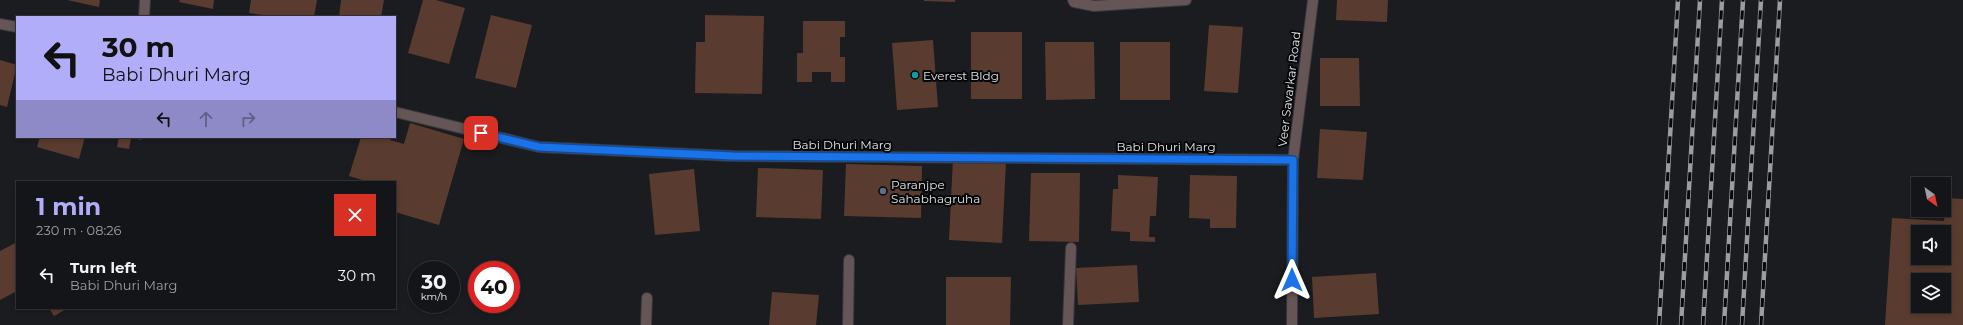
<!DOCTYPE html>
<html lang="en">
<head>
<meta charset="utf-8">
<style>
	:root { --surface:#141518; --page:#212225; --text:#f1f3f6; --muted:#9d9fa2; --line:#333437; --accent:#b2adf9 }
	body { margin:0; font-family:Montserrat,sans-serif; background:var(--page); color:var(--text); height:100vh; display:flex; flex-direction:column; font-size:15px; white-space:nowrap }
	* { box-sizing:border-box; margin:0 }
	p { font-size:13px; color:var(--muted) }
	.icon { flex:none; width:22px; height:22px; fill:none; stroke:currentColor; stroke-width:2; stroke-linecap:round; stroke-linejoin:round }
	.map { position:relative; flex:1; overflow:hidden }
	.panel { position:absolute; left:16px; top:181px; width:380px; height:128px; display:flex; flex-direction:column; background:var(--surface); border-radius:0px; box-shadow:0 2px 6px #0003,0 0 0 1px var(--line) }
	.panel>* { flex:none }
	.top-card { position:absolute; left:16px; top:16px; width:380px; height:122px; border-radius:0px; box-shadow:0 2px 6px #0003,0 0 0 1px var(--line); background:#b2adf9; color:#111; overflow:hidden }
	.needle { width:26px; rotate:147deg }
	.controls { position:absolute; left:1911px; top:177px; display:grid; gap:8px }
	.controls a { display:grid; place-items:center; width:40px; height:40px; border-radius:0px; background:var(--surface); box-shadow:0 2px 6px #0003,0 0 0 1px var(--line); font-size:20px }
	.speed { position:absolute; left:408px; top:261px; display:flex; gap:8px; font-size:20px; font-weight:700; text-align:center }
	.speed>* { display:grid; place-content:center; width:52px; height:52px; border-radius:50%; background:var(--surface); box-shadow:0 2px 6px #0003,0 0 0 1px var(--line); line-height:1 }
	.speed small { font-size:10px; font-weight:400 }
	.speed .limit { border:6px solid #d22; background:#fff; color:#111 }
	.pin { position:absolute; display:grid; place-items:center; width:34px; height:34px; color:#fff; margin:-17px; border-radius:8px; box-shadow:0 2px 6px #0006 }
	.me { position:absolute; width:44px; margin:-22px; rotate:0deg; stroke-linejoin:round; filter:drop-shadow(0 0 3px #0008) }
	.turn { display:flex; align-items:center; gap:14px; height:84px; padding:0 20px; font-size:18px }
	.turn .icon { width:52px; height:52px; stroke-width:2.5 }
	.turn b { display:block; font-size:28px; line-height:34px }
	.lanes { display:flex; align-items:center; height:38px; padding:0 20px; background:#0003; justify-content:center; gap:20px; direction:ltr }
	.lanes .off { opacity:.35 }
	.round { display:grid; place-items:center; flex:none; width:42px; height:42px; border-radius:0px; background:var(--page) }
	.summary { display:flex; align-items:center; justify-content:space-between; height:68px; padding:0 20px }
	h1 { font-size:24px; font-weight:700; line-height:30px; color:var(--accent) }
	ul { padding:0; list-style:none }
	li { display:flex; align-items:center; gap:12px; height:52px; padding:0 20px }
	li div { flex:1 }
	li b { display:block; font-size:15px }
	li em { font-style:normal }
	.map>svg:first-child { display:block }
</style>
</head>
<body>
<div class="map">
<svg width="1963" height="325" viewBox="0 0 1963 325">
	<rect width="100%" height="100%" fill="#1a1c20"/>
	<path fill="#5a3b2f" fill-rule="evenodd" d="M67,0H100L99,7Z
		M180,0H214L213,9L179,2Z
		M251,0H317L314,17H276L249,13Z
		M341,0H384L381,17H339Z
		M423,0H436L465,8L449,64L408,53Z
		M924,0H955V2L924,1Z
		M1337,0H1388L1387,22L1336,20Z
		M491,15L532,25L516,88L475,78Z
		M705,15L764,16L762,94L695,93L696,42H705Z
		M803,21H845V37H840V57H845V82H831V72H812V82H797V53H803Z
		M1209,25L1243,27L1238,93L1204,91Z
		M971,32H1022V99H971Z
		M933,40L938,107L897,110L892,43Z
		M1045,42H1094L1095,99L1046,100Z
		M1120,42H1170V100H1120Z
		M1320,58H1359L1360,106H1320Z
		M0,60L17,65L7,107L0,105Z
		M410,123L464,139L439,225L395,212V182H369L349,176L361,137H391L390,140L404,144Z
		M1320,129L1367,132L1363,180L1317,178Z
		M40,137H85L79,159L37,147Z
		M119,137H143L142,140L131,138L129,149L117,147Z
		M953,158L1006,161L1002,243L949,240Z
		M846,164L922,166L921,218L844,216Z
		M758,168L823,170L821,219L756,217Z
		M694,169L700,231L655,235L649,174Z
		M1031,173H1080L1079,242L1029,241Z
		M1118,175L1158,177L1156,216H1150L1149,237H1155V242L1130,241V232L1111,231L1113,189H1118Z
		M1190,175L1237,176L1236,228H1210V219L1189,218Z
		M1946,198L1963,199V325H1885L1892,218L1944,221ZM1918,232H1944V258H1918ZM1918,280H1944V306H1918Z
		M17,242V291L0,300V251Z
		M1137,265L1139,302L1078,305L1076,268Z
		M1376,273L1379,314L1314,318L1312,277Z
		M946,277H1011L1010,325H946Z
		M772,292L819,295L816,325H769Z
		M49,308H68L54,316Z"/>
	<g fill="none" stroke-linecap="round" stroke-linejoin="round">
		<g stroke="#36383b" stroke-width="12">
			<path id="minor" d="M1073,0L1074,2L1094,6L1186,0
				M144,17L145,0
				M0,24L17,27
				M395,112L539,147L733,156L1293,160
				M646,325L647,298
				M848,325L849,260
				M1068,325L1071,248
				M1292,325L1293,160L1313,0"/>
		</g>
		<use href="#minor" stroke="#655556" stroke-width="10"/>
		<g stroke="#9b9da0" stroke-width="4.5">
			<path id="rail" d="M1659,325L1678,0
				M1681,325L1700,0
				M1703,325L1722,0
				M1724,325L1743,0
				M1742,325L1761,0
				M1761,325L1780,0"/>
		</g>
		<use href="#rail" stroke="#060708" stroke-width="3" stroke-dasharray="9" stroke-linecap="butt"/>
	</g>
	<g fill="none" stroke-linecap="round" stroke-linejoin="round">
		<g stroke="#114b97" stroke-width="10">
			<path id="route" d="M481,133L539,147L733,156L1293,160L1292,280"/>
		</g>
		<use href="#route" stroke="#1a73e8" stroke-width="7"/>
	</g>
	<circle fill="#0f9aa8" stroke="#060708" stroke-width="1.5" cx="915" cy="75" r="4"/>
	<circle fill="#5c6f8a" stroke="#060708" stroke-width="1.5" cx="883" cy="191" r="4"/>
	<g text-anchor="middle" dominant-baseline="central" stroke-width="4" stroke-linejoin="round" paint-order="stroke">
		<g font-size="12" fill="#e0e2e4" stroke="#060708" text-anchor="start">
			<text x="923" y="75">Everest Bldg</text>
			<text x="891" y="184">Paranjpe<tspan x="891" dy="14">Sahabhagruha</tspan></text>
		</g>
		<g font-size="12" fill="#e0e2e4" stroke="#060708">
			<text transform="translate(1289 89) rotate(-83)">Veer Savarkar Road</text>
			<text x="842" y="144">Babi Dhuri Marg</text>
			<text x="1166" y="146">Babi Dhuri Marg</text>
		</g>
	</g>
</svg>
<div class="controls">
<a><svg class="needle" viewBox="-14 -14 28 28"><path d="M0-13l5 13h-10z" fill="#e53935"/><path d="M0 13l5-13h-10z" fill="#9d9fa2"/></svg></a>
<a><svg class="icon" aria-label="sound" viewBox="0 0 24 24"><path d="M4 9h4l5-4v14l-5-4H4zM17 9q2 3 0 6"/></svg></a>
<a><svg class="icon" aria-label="layers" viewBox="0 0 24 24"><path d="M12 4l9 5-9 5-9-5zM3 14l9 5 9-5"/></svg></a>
</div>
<div class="speed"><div>30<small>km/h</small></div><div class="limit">40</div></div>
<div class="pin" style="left:481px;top:133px;background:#d93025"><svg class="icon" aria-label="arrive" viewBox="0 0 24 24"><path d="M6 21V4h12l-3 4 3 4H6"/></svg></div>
<svg class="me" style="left:1292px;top:280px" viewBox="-20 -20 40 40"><path d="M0-17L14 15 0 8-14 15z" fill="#1a73e8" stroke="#fff" stroke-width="4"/></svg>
<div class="top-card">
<div class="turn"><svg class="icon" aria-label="left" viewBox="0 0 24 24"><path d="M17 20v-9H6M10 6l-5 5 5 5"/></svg><div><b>30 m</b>Babi Dhuri Marg</div></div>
<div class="lanes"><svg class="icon" aria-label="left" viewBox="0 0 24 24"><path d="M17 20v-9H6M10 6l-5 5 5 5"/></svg><svg class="icon off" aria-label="ahead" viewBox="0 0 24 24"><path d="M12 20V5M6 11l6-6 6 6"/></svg><svg class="icon off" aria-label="right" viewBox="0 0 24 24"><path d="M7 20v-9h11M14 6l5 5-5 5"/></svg></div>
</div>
<section class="panel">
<div class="summary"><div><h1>1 min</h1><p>230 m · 08:26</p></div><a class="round" style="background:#d93025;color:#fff"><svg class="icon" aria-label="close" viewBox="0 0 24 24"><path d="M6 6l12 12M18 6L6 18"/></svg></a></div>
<ul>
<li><svg class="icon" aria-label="left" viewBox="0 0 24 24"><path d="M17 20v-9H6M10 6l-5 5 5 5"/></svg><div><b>Turn left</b><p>Babi Dhuri Marg</p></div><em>30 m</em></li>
</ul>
</section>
</div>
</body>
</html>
